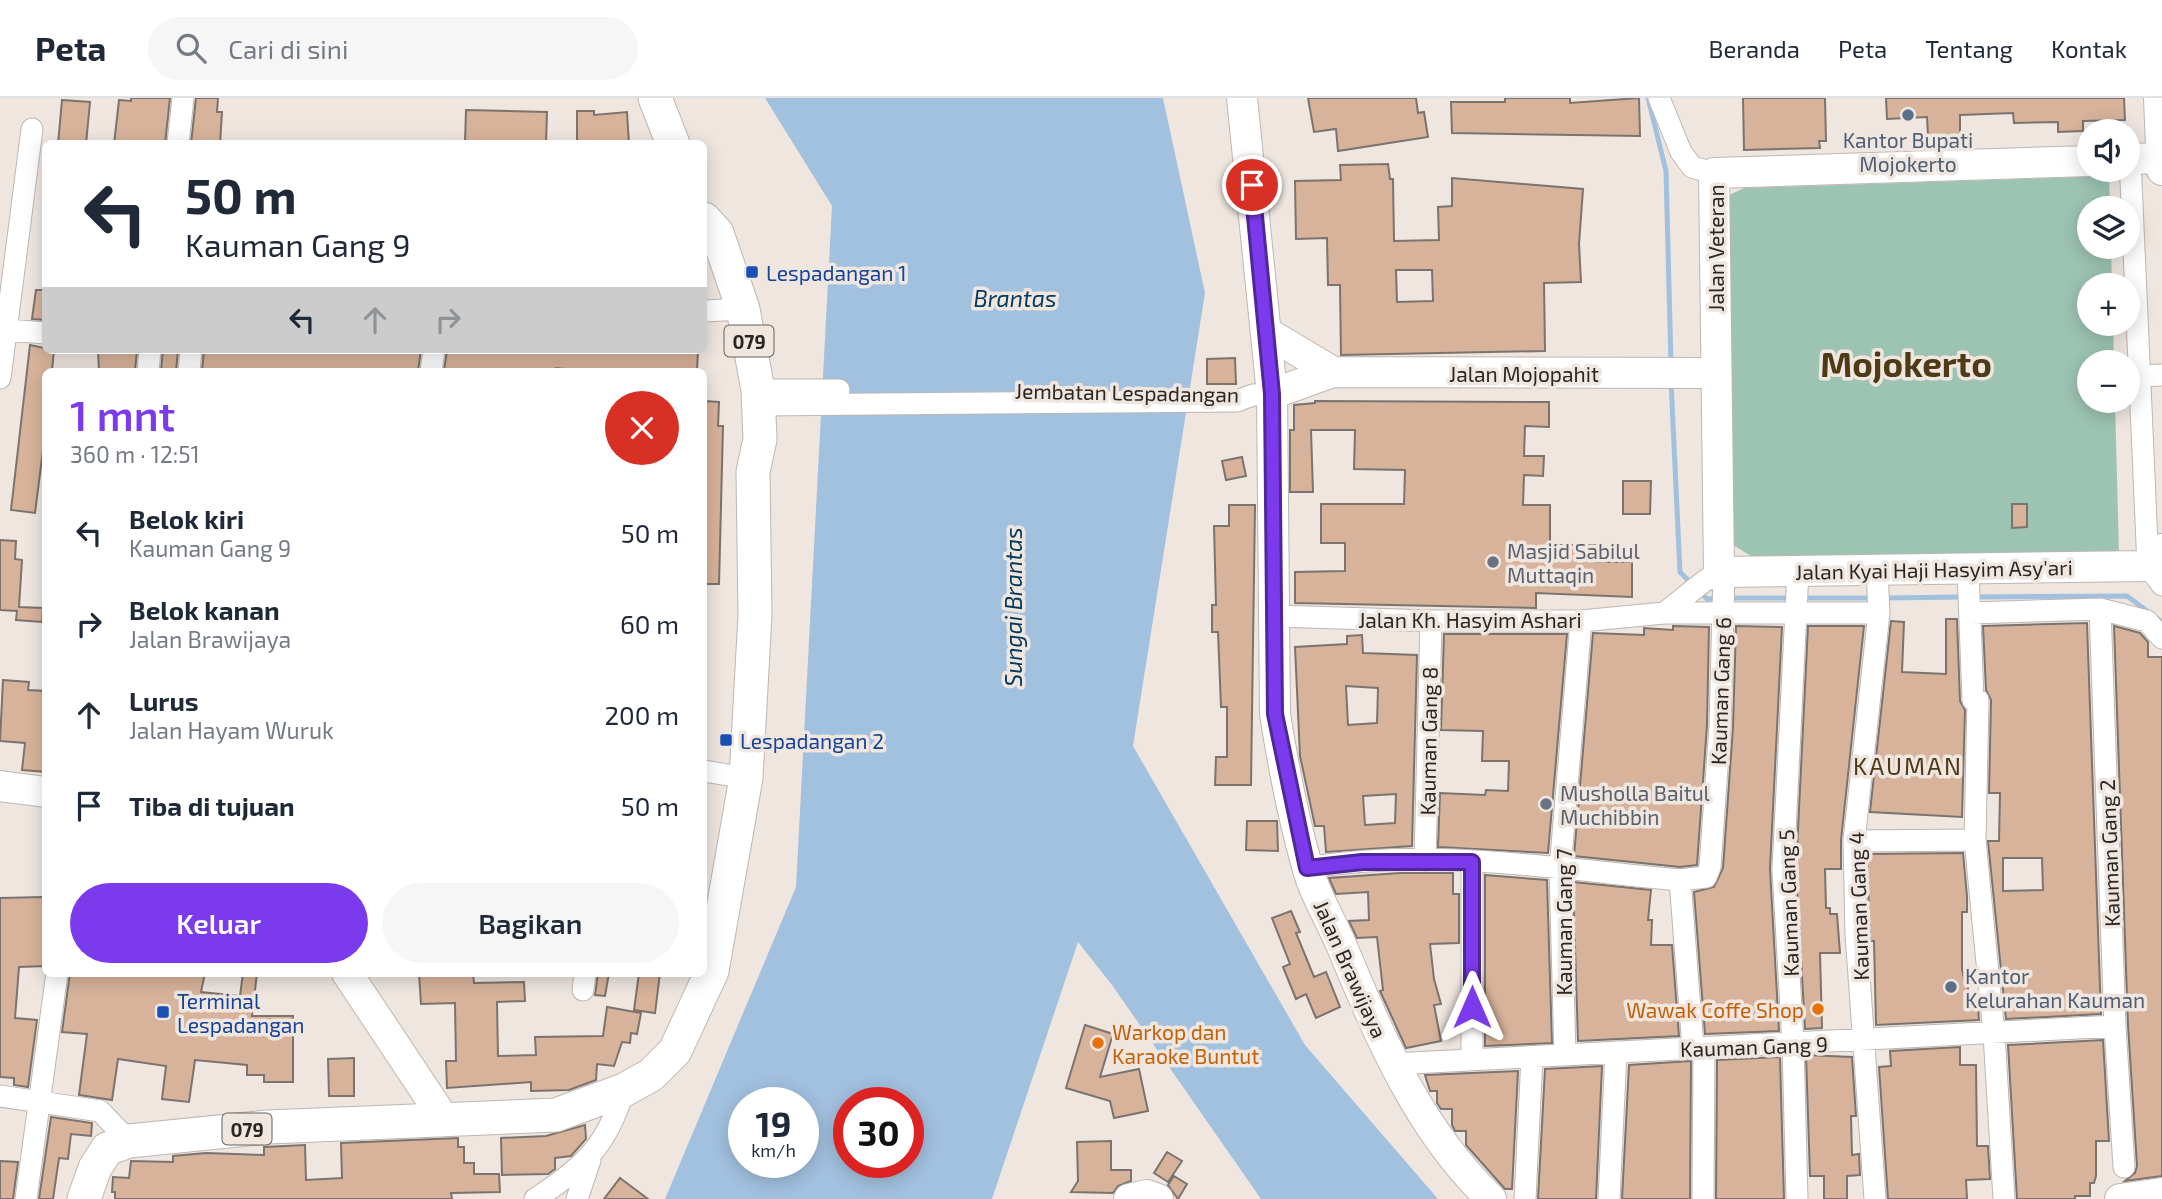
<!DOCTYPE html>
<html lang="id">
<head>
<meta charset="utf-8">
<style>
	:root { --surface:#fff; --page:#f6f6f7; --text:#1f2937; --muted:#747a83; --line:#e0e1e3; --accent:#7c3aed }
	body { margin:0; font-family:"Exo 2",sans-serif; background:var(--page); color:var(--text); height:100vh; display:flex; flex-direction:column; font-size:26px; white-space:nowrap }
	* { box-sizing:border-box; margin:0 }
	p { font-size:23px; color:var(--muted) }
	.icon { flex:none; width:38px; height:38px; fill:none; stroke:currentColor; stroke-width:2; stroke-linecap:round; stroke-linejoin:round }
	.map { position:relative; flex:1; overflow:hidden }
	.sheet { position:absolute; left:42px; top:270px; width:665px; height:609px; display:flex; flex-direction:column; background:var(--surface); border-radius:10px; box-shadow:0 4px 18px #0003 }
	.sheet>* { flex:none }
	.banner { position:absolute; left:42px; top:42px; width:665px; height:214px; border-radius:10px; box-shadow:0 4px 18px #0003; background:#fff; color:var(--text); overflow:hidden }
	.fabs { position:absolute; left:2077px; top:21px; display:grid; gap:14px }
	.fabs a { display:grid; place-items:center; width:63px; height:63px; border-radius:50%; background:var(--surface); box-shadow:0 4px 18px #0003; font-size:35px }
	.speed { position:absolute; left:728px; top:989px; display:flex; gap:14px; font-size:35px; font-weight:700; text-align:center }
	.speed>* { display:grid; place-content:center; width:91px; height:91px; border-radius:50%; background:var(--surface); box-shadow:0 4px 18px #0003; line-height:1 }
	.speed small { font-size:18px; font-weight:400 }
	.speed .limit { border:10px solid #d22; background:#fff; color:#111 }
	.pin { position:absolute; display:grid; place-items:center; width:60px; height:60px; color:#fff; margin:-30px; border:4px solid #fff; border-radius:50%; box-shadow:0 2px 7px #0007 }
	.me { position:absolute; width:77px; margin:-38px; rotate:0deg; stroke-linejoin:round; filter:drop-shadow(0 0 5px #0008) }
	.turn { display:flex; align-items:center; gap:24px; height:147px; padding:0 28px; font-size:32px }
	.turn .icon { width:91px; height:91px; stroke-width:2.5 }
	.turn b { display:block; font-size:49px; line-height:60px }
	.lanes { display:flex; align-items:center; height:66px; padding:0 28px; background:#0003; justify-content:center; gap:35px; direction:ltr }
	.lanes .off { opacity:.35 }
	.round { display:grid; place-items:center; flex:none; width:74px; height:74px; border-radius:37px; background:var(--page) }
	.headline { display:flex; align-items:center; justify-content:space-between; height:119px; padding:0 28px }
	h1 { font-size:42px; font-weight:600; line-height:52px; color:var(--accent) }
	.button { display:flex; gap:14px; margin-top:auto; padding:14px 28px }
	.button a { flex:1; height:80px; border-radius:42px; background:var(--accent); color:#fff; font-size:28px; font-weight:600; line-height:80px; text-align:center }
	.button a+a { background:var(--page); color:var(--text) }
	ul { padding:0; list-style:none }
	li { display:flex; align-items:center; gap:21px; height:91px; padding:0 28px }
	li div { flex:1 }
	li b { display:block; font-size:26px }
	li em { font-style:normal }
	header { display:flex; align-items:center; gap:42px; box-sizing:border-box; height:98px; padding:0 35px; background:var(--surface); border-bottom:2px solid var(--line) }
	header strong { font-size:33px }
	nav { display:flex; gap:38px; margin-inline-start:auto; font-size:24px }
	.search { width:490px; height:63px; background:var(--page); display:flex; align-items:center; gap:18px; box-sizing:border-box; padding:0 24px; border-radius:38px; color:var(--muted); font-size:26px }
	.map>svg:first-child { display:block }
</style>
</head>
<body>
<header>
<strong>Peta</strong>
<div class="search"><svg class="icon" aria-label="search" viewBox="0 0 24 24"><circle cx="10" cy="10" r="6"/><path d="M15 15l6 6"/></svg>Cari di sini</div>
<nav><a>Beranda</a><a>Peta</a><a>Tentang</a><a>Kontak</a></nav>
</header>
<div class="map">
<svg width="2162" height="1101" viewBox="0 0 2162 1101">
	<rect width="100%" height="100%" fill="#efe6e0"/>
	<path fill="#9dc4b2" d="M2109,78L2110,110H2090V149H2111L2112,187H2090V226H2113L2114,264H2090V303H2115L2119,456L1754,460L1730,445L1723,100L1744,90Z"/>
	<path fill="#a2c1df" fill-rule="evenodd" d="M765,0H1163L1205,195L1133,648L1305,947L1438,1101H1261L1112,887L1078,844L992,1101H665L796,789L832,108ZM744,1004H803V1064H744ZM849,1004H908V1064H849Z"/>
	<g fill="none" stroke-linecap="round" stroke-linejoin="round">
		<path stroke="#a2c1df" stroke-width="5" d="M1648,0L1666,73L1671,266
			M1671,283L1680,474L1693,487
			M1700,494L1707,501L1719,500
			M1974,499L2127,498L2162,524
			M1729,500H1793
			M1803,500H1873
			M1883,500L1964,499"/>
	</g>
	<path fill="#d8b39b" stroke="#7b736e" stroke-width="2" fill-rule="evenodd" d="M131,0H170L165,46H114L119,2L131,3Z
		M196,0H218L217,14H222L220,46H191Z
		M1308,0H1416L1418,15L1424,14L1428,39L1338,53L1336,31L1314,34Z
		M1505,0H1570V5L1639,0L1640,38L1452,35L1451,4H1505Z
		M1743,0H1825L1826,43H1819L1820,50L1744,52Z
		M1886,0H2124L2125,22L2083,23V33L2058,34V24L2014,25L2013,15L1960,17V37L1928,38L1927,19L1887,21Z
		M62,2L90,4L86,46H58Z
		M466,12L547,14L546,46L465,44Z
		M577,13H594V17L627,14L629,46H577Z
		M1388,66L1390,81H1393L1394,143L1439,142L1438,109L1452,108V80L1583,91L1579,146L1581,184L1544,185L1545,253L1341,257L1340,187H1328L1327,140L1296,141L1295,83L1341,82L1340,67ZM1396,172H1432L1433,203L1397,204Z
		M36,192H46V222L32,221Z
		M30,247L54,252L52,273H46V329L35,415L11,412Z
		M98,252H137L135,273H99Z
		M163,252H178L176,273H161Z
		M204,252H421L418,273H202Z
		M447,252H698L697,273H583L556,270L555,273H444Z
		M1235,260L1236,286H1207V261Z
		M704,303L719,304L718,328H723L719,486H704Z
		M1315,303L1549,304V329L1525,328L1524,358H1544L1543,378L1524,377L1523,407H1550V447H1596L1595,464H1632V499L1536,495V510L1295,505V474L1345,473V445H1321V406H1404L1405,372L1354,371L1355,332H1311L1313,394H1290V332H1294V307L1315,305Z
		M1242,359L1246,378L1226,382L1222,363Z
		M1623,383H1651L1650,416H1623Z
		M2012,406H2027V429L2012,430Z
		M1229,407H1255L1251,687H1215L1216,659H1227V609H1221L1218,534H1212V507H1216L1214,428H1229Z
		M0,442L16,443L15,461L22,462L19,509L43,510L42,524L16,522L17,513L0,512Z
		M1946,521H1957L1960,603L1965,612L1962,719L1870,714L1891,523L1904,524L1902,574L1946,576Z
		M2087,525L2101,916L2006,921L1988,743H1999L2000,695H1989L1991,602L1986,592L1983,528ZM2003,760H2042L2043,792L2003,793Z
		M1673,528L1709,529L1707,627L1697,767L1680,769L1574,758L1593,535L1644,537V530L1673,532Z
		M1736,528L1782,529L1770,771L1779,933L1705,936L1694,794L1714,789L1723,770L1733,629Z
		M1808,528H1864L1841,742V771H1825L1826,810H1830V816H1837L1840,855H1820L1822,930L1805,931L1796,772Z
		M2114,528L2140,535L2148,544V559H2162V1078L2125,1083L2135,1075L2137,1068L2128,927Z
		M1444,536H1567L1548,755L1438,749L1440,695L1485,697L1486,692L1508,693L1509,663H1482L1483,633L1441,632Z
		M1362,537L1363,555L1417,557L1412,748L1326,754L1324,728H1315L1300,658L1295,549L1347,546V538ZM1346,588L1378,590L1377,625L1348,627ZM1396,696L1395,725L1365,727L1363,698Z
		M3,582L29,584L28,592L46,593V674L22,672L25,645L0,643Z
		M1247,723H1277L1278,753L1246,752Z
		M1963,755L1967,798V814H1962V871L1965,885H1968V909H1978L1979,922L1876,927L1874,843H1870L1867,756Z
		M1400,775H1453V796H1459V845L1430,846L1434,881L1441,906L1434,907L1441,943L1406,950L1380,893L1383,892L1377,839L1357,840L1349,823L1369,822L1368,794L1336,796L1329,780Z
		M1485,777L1547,782L1552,945L1485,948Z
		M1573,784L1651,792L1648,822H1652L1651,847H1672L1679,938L1578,943Z
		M43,799L46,868L19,869L15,920L37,922L28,989L14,987V980L0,979V800Z
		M1291,813L1300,834L1296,835L1314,879L1326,874L1340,909L1316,920L1306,896L1296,901L1283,869L1290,866L1272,820Z
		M70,875H205L201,894L240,898L243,875H257L252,918H293V984H264V977H247V967L195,962L189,1004L162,1001L166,968L118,961L112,1002L79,997L87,936L62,934Z
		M419,875H473L474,885L524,884L525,903L497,904L498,958L536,957L535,939L603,938L607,909L641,915L637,936L631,935L630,945L622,944L614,968L597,966L596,982L569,992L531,993V984L447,990L446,963H456L455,905L421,906Z
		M598,875H609L605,898L595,897Z
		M639,875H660L655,915L634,912Z
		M1085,927L1113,936L1100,979L1139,971L1148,1013L1114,1020L1110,1003L1066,990Z
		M2103,942L2109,1043H2096V1078L2094,1085H2090V1098H2075V1101H2017L2008,947Z
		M1960,949V967H1976L1977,1048H1988L1990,1081L1966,1082L1967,1101H1888L1879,969L1891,968L1890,953Z
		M1806,957L1852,959L1856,1018H1851L1852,1057L1859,1056L1860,1077L1847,1078V1101H1824V1078H1810Z
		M1780,959L1784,1101H1716L1717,962Z
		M354,960V998H329L328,961Z
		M1691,963L1690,1101H1622L1629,967Z
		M1602,968L1596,1101H1538L1545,971Z
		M1518,973L1512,1091H1505L1466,1047V1033H1455L1452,1027V1011H1441L1437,1005V993H1430L1425,977Z
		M51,1019L92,1025L91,1038L71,1036L68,1061L59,1060L53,1101H39Z
		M585,1027L586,1041L571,1058L555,1060V1071L548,1076L502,1077L501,1040L546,1038Z
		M458,1040V1049H464V1065H474V1076H499L500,1094L451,1095L452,1101H115V1094H112L113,1079L129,1080L131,1063L173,1064V1058L206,1055L264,1057V1049L305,1047L306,1082L342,1080L341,1045Z
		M1111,1043V1072H1131V1083L1118,1088L1113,1095L1071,1094L1078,1083L1077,1044Z
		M1167,1054L1182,1063L1168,1084L1154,1075Z
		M0,1063L18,1064L13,1101H0Z
		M1174,1078L1187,1086L1178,1101L1168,1087Z
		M620,1080L648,1101H604Z"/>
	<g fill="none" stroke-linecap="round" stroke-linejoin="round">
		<g stroke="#bfb6b1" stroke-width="23">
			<path id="street" d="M1659,0L1681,54L1692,69L1714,75
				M178,46L183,0
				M2130,61L2148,468L2162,487
				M704,213L743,211
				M7,232L46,235
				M148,273L150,252
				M189,273L191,252
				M431,273L434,252
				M2138,278L2162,277
				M0,280L32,31
				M758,292H839
				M759,307L1237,303L1253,297L1272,296
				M1968,471L1973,602H1978L1975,742L1994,936L2004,1101
				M2100,511L2115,928L2124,1069
				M1664,515C1683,502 1698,485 1719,474
				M1970,515L2100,511L2147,523L2162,540
				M1276,518L1431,523H1581L1664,515H1879
				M704,673L746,680
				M1854,743L1975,742
				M1425,762L1431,523
				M1472,764V962
				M1307,770C1429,749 1558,771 1680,782L1706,779L1710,769L1720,628L1724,474
				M1680,782L1693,950
				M583,892L585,875
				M1565,957L1560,771L1581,523
				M1393,966L2115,928
				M0,998L100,1013L129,1043
				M26,1101L57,875
				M535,1101C583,1070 607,1048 624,992
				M577,1101L590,1062
				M1525,1101L1532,959
				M1609,1101L1616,954
				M1703,1101L1704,950
				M1797,1101L1793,946L1783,772L1798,473
				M1875,1101L1856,836L1854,743L1879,515L1877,472"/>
		</g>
		<g stroke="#bfb6b1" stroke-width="32">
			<path id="secondary" d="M1242,0L1272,296L1275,616C1283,667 1293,719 1307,768C1314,796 1332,824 1343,851C1381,942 1419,1032 1491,1101
				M2159,0L2162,72
				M2128,61L2162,60
				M2090,63L1714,75L1719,474L2148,468L2162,451
				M1266,234L1333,274
				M1272,296L1333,274L1716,275
				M0,688L46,694
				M347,875L444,1021
				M1129,1101L1147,1097L1158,1101
				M2120,1101L2162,1095"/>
		</g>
		<g stroke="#bfb6b1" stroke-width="35">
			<path id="primary" d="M655,0L673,46
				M84,1101L95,1070L107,1051L129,1043L268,1029L556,1017L624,992L651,977L675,953L712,873L746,680L755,517L753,374L760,341L758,292L743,211L717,135L704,121"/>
		</g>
		<use href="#street" stroke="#fff" stroke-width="21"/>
		<use href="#secondary" stroke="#fff" stroke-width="30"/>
		<use href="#primary" stroke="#fff" stroke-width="33"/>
	</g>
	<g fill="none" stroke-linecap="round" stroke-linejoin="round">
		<g stroke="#51269a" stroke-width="18">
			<path id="route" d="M1252,87L1272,296L1275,616L1307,770L1362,764H1472V909"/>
		</g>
		<use href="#route" stroke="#7c3aed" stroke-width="12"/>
	</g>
	<g fill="#5c6f8a" stroke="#efe6e0" stroke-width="2.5">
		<circle cx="1908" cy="17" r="7"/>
		<circle cx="1951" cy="889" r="7"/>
	</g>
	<g fill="#1a4fb4" stroke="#efe6e0" stroke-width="2.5">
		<rect x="745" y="167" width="14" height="14" rx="3.5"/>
		<rect x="719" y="635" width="14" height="14" rx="3.5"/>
		<rect x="156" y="907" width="14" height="14" rx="3.5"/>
	</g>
	<g fill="#6b7280" stroke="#efe6e0" stroke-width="2.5">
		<circle cx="1493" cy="464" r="7"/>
		<circle cx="1546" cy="706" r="7"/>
	</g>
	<g fill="#e8710a" stroke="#efe6e0" stroke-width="2.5">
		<circle cx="1818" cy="911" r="7"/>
		<circle cx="1098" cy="945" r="7"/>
	</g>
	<g text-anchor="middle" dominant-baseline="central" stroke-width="7" stroke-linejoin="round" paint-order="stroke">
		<g fill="#efe6e0" stroke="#65605c" stroke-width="2">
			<rect x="724.5" y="227.5" width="49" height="31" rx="5"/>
			<rect x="222.5" y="1015.5" width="49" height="31" rx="5"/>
		</g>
		<g font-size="19" font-weight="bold" fill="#2a2624">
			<text x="749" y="243">079</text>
			<text x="247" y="1031">079</text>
		</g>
		<g font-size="21" fill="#4e5e75" stroke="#efe6e0">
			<text x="1908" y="41">Kantor Bupati<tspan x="1908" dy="24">Mojokerto</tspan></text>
			<text x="1965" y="877" text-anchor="start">Kantor<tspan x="1965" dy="24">Kelurahan Kauman</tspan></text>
		</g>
		<g font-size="21" fill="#2a2624" stroke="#efe6e0">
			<text transform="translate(1715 150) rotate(-90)">Jalan Veteran</text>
			<text x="1524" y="275">Jalan Mojopahit</text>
			<text transform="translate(1127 294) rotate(1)">Jembatan Lespadangan</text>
			<text transform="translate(1934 471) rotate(-1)">Jalan Kyai Haji Hasyim Asy'ari</text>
			<text x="1470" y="521">Jalan Kh. Hasyim Ashari</text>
			<text transform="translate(1720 593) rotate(-88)">Kauman Gang 6</text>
			<text transform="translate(1428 643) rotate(-89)">Kauman Gang 8</text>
			<text transform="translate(2109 755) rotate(-92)">Kauman Gang 2</text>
			<text transform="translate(1788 805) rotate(-92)">Kauman Gang 5</text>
			<text transform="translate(1858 808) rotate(-92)">Kauman Gang 4</text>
			<text transform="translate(1563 824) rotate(-90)">Kauman Gang 7</text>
			<text transform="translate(1351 871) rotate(66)">Jalan Brawijaya</text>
			<text transform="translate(1754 948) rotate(-2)">Kauman Gang 9</text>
		</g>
		<g font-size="21" fill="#164399" stroke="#efe6e0" text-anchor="start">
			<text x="766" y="174">Lespadangan 1</text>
			<text x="740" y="642">Lespadangan 2</text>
			<text x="177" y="902">Terminal<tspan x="177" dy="24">Lespadangan</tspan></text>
		</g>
		<g font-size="21" fill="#5b616d" stroke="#efe6e0" text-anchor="start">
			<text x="1507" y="452">Masjid Sabilul<tspan x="1507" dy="24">Muttaqin</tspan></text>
			<text x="1560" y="694">Musholla Baitul<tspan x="1560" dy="24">Muchibbin</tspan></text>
		</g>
		<g font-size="21" fill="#c56008" stroke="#efe6e0" text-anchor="end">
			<text x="1804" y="911">Wawak Coffe Shop</text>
			<text x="1112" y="933" text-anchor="start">Warkop dan<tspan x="1112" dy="24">Karaoke Buntut</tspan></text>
		</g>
		<g font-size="23" font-style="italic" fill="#053a60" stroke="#efe6e0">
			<text x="1015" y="200">Brantas</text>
			<text transform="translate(1013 509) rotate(-90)">Sungai Brantas</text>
		</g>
		<g font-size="24" letter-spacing="2" fill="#4e3a15" stroke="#efe6e0">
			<text x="1908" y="667">KAUMAN</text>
		</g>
		<g font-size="35" font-weight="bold" fill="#4e3a15" stroke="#efe6e0">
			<text x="1906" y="265">Mojokerto</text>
		</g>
	</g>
</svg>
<div class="fabs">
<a><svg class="icon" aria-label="sound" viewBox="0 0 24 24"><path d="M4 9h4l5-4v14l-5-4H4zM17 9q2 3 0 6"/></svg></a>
<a><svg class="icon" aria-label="layers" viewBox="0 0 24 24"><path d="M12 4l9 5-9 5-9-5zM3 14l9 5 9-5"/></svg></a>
<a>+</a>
<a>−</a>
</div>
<div class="speed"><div>19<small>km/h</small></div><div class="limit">30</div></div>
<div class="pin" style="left:1252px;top:87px;background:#d93025"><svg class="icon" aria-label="arrive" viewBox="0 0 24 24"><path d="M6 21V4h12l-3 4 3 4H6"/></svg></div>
<svg class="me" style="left:1472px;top:909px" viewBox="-20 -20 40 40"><path d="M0-17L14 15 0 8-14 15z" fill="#7c3aed" stroke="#fff" stroke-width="4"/></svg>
<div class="banner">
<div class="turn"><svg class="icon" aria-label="left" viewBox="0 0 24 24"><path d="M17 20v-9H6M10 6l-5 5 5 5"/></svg><div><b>50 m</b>Kauman Gang 9</div></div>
<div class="lanes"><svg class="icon" aria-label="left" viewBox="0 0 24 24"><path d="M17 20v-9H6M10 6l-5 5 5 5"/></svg><svg class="icon off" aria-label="ahead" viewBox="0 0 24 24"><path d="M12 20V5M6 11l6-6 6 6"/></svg><svg class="icon off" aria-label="right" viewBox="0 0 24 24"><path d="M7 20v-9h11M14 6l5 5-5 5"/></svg></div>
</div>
<section class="sheet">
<div class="headline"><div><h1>1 mnt</h1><p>360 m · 12:51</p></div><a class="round" style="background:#d93025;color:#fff"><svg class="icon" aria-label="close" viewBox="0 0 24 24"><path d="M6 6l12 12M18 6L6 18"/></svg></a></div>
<ul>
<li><svg class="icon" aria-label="left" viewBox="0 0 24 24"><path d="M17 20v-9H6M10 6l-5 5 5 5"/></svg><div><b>Belok kiri</b><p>Kauman Gang 9</p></div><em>50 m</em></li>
<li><svg class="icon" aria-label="right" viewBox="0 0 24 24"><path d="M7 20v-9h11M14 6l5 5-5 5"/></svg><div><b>Belok kanan</b><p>Jalan Brawijaya</p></div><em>60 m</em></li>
<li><svg class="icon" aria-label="ahead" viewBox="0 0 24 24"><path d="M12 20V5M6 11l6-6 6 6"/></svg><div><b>Lurus</b><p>Jalan Hayam Wuruk</p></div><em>200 m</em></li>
<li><svg class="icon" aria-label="arrive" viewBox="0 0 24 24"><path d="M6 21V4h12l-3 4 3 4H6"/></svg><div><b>Tiba di tujuan</b></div><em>50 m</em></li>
</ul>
<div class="button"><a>Keluar</a><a>Bagikan</a></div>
</section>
</div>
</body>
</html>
